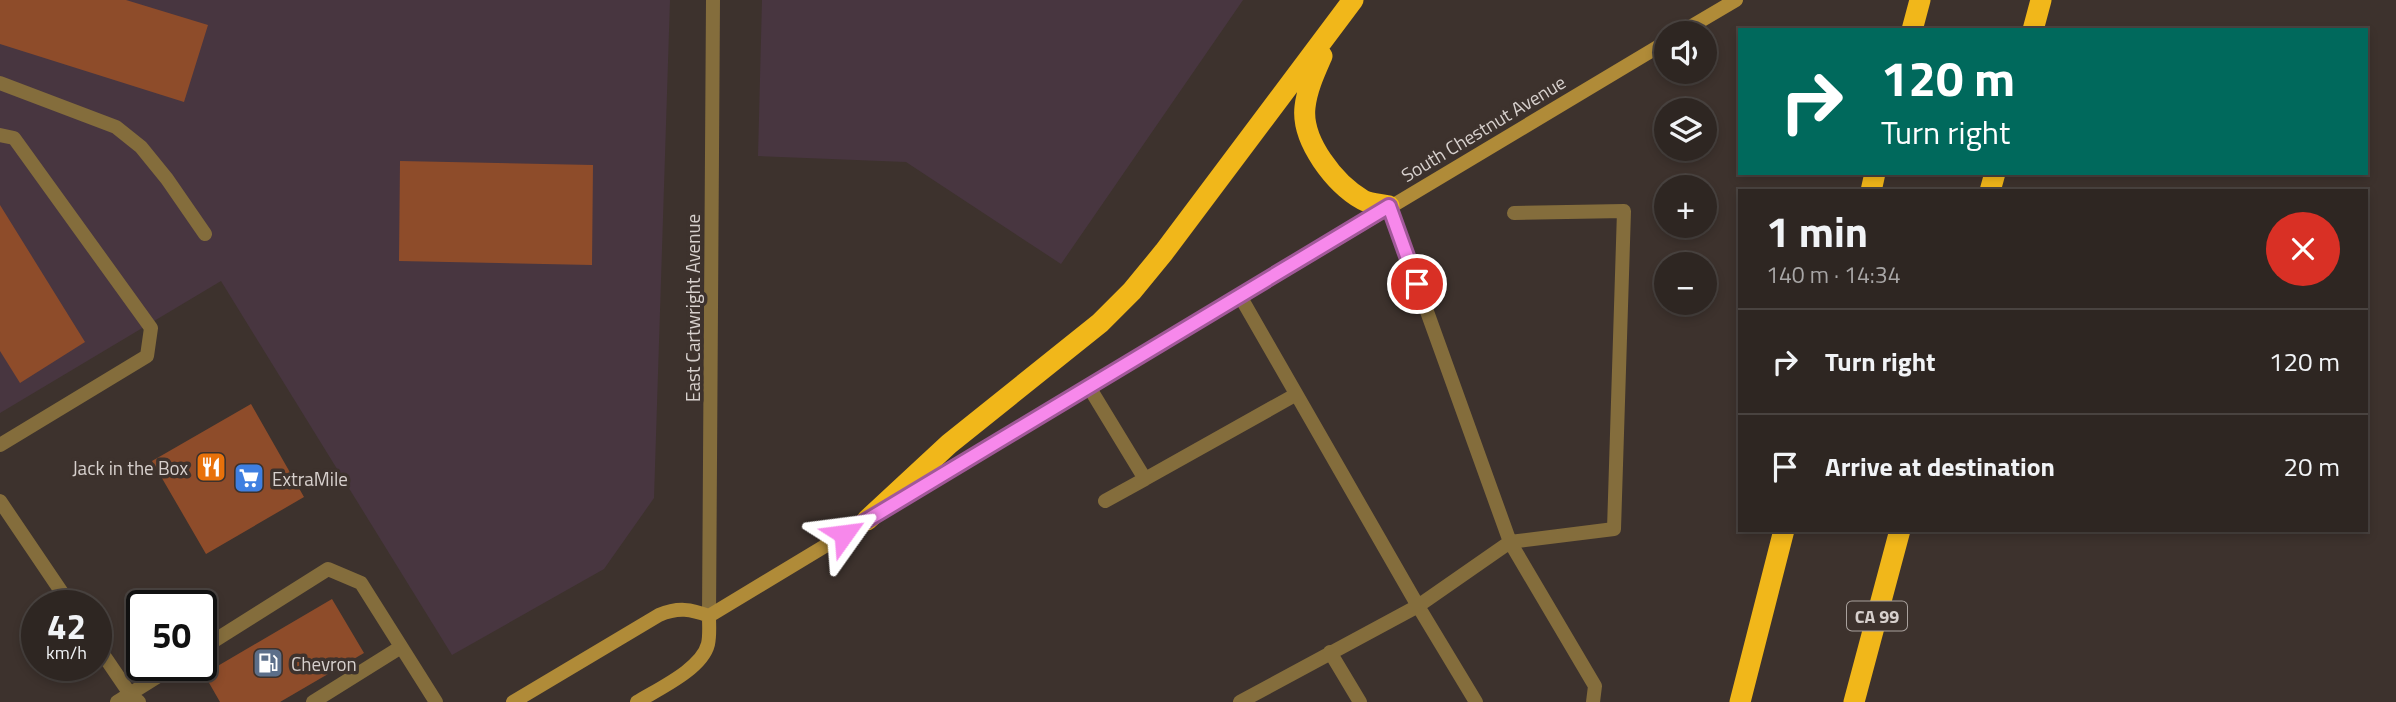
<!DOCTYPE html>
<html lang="en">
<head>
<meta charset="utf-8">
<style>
	:root { --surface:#2e2622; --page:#362e2a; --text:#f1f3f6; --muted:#a7a5a5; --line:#494340 }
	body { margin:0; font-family:"Titillium Web",sans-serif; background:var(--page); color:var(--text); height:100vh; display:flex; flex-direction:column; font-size:26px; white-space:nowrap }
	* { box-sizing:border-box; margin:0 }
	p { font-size:23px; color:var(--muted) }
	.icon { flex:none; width:38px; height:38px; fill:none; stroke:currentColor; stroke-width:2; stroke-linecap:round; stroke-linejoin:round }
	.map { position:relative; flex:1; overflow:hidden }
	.details { position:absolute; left:1738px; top:189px; width:630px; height:343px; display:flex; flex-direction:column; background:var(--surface); border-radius:0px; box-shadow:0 4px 10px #0003,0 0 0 2px var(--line) }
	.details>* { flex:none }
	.banner { position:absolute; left:1738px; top:28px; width:630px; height:147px; border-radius:0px; box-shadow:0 4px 10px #0003,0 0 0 2px var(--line); background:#00695c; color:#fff; overflow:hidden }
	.fabs { position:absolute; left:1654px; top:21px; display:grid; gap:14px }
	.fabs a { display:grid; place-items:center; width:63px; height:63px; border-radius:50%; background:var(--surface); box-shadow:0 4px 10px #0003,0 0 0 2px var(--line); font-size:35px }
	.speed { position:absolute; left:21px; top:590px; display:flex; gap:14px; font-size:35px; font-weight:700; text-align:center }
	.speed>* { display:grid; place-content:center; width:91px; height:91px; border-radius:50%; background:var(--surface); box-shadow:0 4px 10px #0003,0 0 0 2px var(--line); line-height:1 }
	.speed small { font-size:18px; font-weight:400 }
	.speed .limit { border:4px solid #111; border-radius:10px; background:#fff; color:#111 }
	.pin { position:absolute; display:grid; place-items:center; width:60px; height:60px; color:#fff; margin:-30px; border:4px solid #fff; border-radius:50%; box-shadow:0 2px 7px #0007 }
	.me { position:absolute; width:77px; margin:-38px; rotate:59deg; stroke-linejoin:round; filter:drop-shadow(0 0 5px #0008) }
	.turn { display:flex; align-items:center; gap:24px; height:147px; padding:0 28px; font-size:32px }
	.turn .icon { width:91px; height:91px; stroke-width:2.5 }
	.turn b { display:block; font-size:49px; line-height:60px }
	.round { display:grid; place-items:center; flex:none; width:74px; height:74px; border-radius:37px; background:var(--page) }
	.headline { display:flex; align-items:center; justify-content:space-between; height:119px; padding:0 28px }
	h1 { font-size:42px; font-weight:700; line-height:52px }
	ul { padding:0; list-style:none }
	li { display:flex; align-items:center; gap:21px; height:105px; padding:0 28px; border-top:2px solid var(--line) }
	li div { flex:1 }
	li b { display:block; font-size:26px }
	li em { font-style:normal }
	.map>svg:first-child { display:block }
</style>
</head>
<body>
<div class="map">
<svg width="2396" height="702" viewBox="0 0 2396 702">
	<rect width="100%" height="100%" fill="#3d322d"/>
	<path fill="#483640" d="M0,0H670L654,498L604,569L452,655L221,281L0,413Z
		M762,0H1243L1061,264L906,162L758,156Z"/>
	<path fill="#8e4c2a" d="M0,0H126L208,25L184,102L0,44Z
		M400,161L593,165L592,265L399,261Z
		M0,205L85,342L20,383L0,351Z
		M251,404L304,497L206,554L152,461Z
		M332,599L364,653L280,702H220L204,674Z"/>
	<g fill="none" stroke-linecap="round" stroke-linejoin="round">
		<path stroke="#846d3c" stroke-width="14" d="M0,83L116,127L141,147L167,179L205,234
			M0,135L14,138L151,328L147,356L0,445
			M1389,206L1510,542L1595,686L1593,702
			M1240,296L1418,606L1240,702
			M1089,387L1145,479L1295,395
			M0,501L71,606
			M1105,501L1145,479
			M96,644L130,694L139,702
			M201,649L328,569L361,583L436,702
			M1330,652L1360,702
			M117,702L176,665
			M313,702L401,647
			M1476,702L1418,606L1510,542L1614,529L1624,211L1514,213"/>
		<path stroke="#846d3c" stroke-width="14" d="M709,616L713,0"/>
		<path stroke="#b08b38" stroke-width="14" d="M1680,33L1736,0
			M896,503L1666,42
			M709,616L873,517
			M513,702L659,615C678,607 691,609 709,616
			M637,702C658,689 702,669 708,644C710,635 709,625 709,616"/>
		<path stroke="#f1b71a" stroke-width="21" d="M1912,30L1920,0
			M2033,30L2041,0
			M1322,56C1315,72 1307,89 1305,107C1301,141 1335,184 1363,200C1370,204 1381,204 1389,206
			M1871,191L1875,173
			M1990,191L1995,173
			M867,520L949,444L1100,323L1132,291L1164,252L1353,0
			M1740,702L1784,530
			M1854,702L1900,530"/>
	</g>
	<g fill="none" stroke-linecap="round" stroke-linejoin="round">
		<g stroke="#a15899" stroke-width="18">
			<path id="route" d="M844,534L1389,206L1417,284"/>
		</g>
		<use href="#route" stroke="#f788eb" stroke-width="12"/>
	</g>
	<defs>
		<g id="restaurant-square" transform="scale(1.575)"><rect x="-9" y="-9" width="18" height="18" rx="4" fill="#e8710a" stroke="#3d322d"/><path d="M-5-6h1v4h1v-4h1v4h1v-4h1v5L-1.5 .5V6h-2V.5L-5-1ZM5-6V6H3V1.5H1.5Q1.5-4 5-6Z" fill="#fff"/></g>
		<g id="supermarket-square" transform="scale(1.575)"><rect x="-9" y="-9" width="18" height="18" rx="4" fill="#3f7fe0" stroke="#3d322d"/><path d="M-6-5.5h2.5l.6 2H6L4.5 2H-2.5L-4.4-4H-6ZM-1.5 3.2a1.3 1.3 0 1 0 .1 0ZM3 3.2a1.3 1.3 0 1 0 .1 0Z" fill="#fff"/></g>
		<g id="fuel-square" transform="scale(1.575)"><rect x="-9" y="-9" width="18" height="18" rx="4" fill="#5c6f8a" stroke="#3d322d"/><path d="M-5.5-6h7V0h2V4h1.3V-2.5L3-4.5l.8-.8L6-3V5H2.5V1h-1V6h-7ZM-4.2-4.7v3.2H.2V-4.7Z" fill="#fff"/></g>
	</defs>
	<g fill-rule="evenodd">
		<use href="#restaurant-square" x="211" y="467"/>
		<use href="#supermarket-square" x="249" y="478"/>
		<use href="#fuel-square" x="268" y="663"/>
	</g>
	<g text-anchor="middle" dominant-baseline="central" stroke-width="7" stroke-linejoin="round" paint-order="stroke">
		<rect fill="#3d322d" stroke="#a9a19d" stroke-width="2" x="1847" y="601.5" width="60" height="29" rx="5"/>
		<g font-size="18" font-weight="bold" fill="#d7d0cd">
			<text x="1877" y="616">CA 99</text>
		</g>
		<g font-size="19" fill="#d7d0cd" stroke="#3d322d">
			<text transform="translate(1483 128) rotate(-31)">South Chestnut Avenue</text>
			<text transform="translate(692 308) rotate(-90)">East Cartwright Avenue</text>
		</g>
		<g font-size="19" fill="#d7d0cd" stroke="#3d322d" text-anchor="start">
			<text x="188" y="467" text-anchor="end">Jack in the Box</text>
			<text x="272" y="478">ExtraMile</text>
			<text x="291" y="663">Chevron</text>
		</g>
	</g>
</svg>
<div class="fabs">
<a><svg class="icon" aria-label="sound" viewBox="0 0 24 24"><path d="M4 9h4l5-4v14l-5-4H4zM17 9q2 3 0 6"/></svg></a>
<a><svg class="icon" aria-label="layers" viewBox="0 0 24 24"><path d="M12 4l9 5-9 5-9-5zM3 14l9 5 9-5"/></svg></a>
<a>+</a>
<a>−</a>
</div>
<div class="speed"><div>42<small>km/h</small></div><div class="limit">50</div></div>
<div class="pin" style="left:1417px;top:284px;background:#d93025"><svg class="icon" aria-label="arrive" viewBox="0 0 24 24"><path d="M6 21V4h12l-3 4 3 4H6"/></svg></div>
<svg class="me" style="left:844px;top:534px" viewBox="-20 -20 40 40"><path d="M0-17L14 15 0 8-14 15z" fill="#f788eb" stroke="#fff" stroke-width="4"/></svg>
<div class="banner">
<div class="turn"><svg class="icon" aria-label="right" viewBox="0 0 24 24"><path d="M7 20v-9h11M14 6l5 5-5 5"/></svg><div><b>120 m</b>Turn right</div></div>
</div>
<section class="details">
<div class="headline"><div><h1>1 min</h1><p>140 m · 14:34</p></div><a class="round" style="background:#d93025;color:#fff"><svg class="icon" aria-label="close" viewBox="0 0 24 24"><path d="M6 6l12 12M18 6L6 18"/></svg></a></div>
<ul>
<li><svg class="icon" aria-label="right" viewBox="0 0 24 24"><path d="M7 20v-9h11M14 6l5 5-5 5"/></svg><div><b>Turn right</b></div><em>120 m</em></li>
<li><svg class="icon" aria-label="arrive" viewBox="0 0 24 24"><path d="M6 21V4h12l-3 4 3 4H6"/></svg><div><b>Arrive at destination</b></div><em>20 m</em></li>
</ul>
</section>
</div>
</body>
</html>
